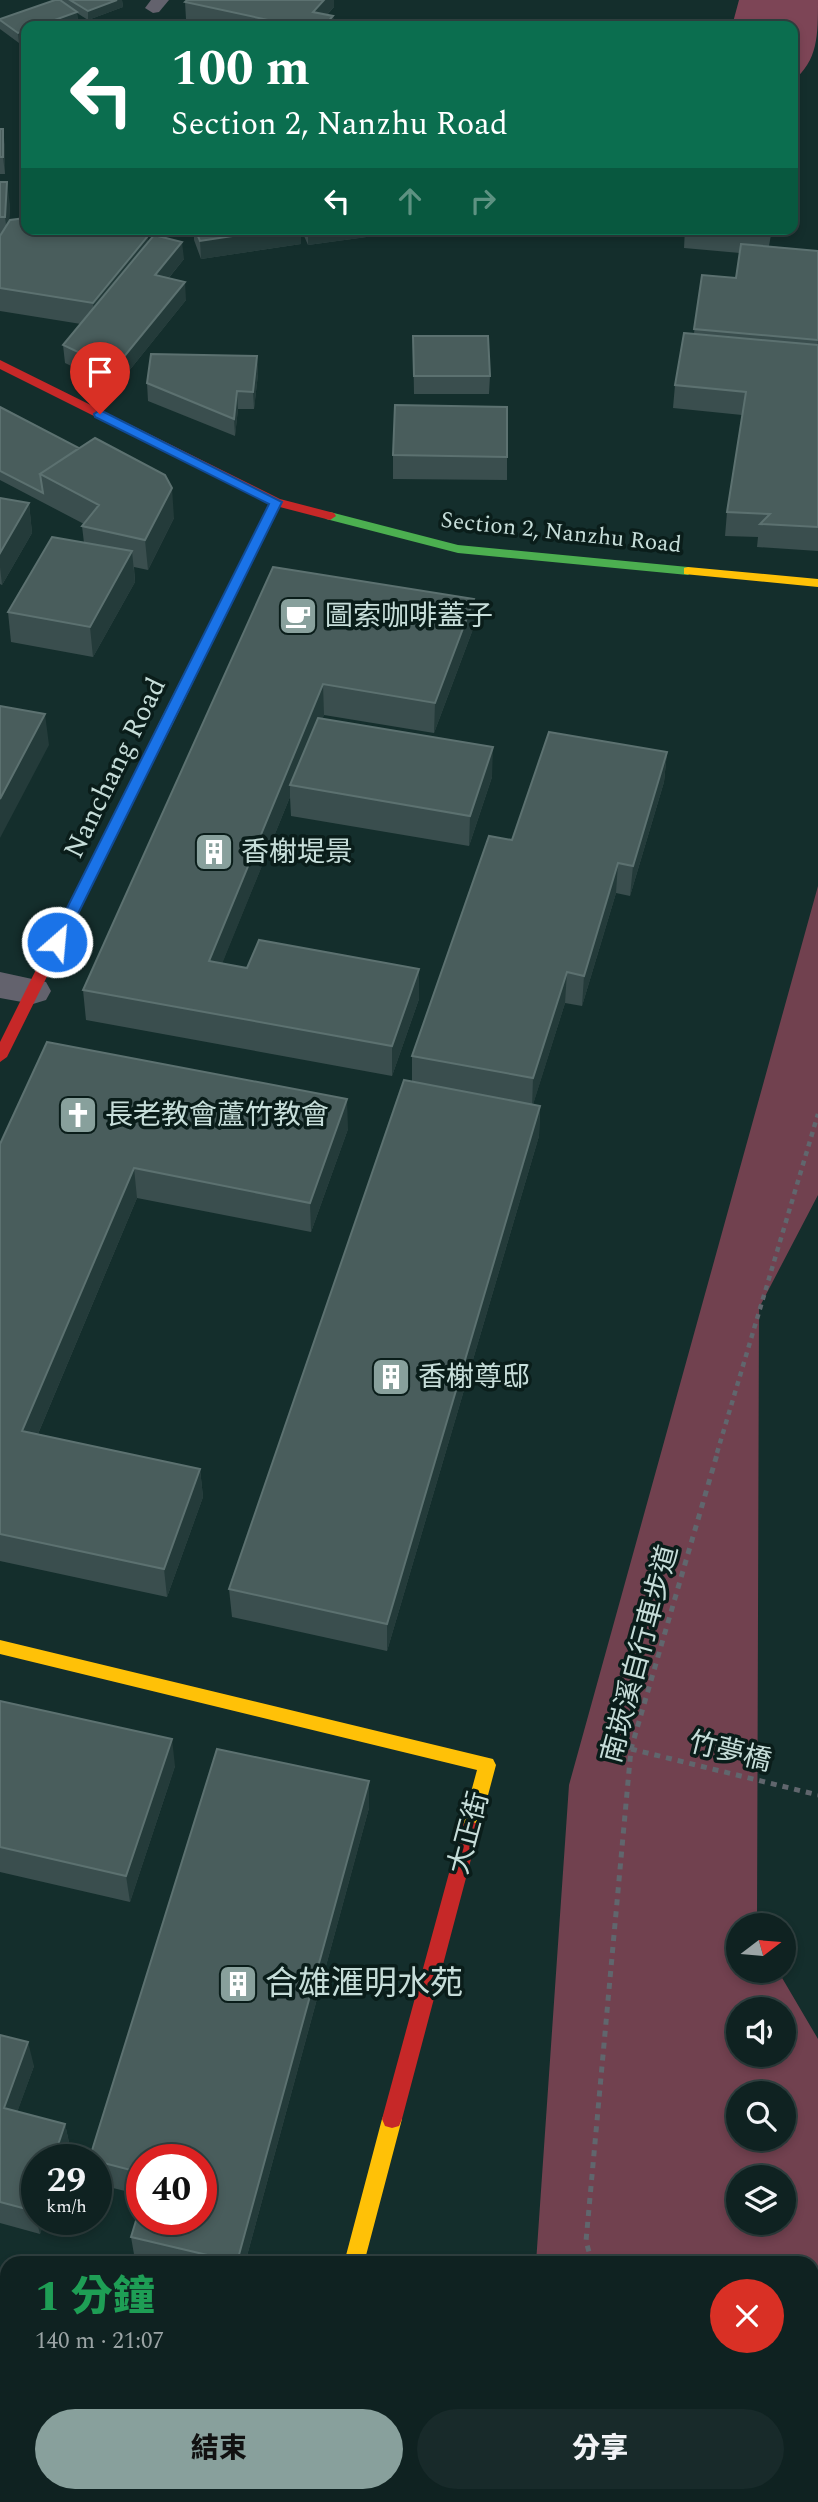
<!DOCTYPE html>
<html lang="zh-TW">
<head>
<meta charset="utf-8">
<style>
	:root { --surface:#0f2221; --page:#182a2a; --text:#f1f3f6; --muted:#9ba4a5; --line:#2f3f3f; --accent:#88a09c }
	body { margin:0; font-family:Spectral,"Noto Sans TC",serif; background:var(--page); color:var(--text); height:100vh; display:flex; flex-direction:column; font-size:26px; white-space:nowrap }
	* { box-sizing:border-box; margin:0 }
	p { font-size:23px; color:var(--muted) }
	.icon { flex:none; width:38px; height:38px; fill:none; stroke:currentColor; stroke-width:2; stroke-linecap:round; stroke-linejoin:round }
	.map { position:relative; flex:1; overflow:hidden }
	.sheet { position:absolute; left:0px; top:2256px; width:819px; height:247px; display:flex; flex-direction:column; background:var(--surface); border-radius:21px 21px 0 0; box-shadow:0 4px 10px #0003,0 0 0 2px var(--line) }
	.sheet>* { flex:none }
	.banner { position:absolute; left:21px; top:21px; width:777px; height:214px; border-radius:14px; box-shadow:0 4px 10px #0003,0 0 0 2px var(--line); background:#0b6e4f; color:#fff; overflow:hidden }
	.needle { width:46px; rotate:74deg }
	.tools { position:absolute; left:726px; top:1913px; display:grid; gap:14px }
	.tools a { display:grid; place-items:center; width:70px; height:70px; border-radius:50%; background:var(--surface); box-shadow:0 4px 10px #0003,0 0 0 2px var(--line); font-size:35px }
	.speed { position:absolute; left:21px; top:2144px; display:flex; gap:14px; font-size:35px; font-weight:700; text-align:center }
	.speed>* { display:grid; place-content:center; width:91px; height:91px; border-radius:50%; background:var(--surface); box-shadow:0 4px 10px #0003,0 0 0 2px var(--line); line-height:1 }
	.speed small { font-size:18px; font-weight:400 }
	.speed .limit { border:10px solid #d22; background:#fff; color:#111 }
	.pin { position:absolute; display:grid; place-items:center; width:60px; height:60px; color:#fff; margin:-72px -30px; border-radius:50% 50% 50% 0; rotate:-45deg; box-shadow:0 0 7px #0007 }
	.pin .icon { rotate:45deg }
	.me { position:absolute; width:77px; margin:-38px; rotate:27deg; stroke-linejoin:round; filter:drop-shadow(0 0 5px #0008) }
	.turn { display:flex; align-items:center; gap:24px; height:147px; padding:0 35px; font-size:32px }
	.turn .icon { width:91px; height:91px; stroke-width:2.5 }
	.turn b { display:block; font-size:49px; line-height:60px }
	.lanes { display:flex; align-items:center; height:66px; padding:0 35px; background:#0003; justify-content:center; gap:35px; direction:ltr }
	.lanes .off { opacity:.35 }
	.round { display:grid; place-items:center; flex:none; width:74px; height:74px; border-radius:37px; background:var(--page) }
	.summary { display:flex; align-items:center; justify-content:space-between; height:119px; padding:0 35px }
	h1 { font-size:42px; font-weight:800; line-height:52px; color:#1e9e55 }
	.primary-button { display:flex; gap:14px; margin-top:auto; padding:14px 35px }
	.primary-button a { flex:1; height:80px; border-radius:42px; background:var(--accent); color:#111; font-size:28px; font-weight:800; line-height:80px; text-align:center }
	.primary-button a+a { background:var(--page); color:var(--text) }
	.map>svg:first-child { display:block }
</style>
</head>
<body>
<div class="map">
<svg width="818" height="2502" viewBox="0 0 818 2502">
	<rect width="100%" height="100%" fill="#142e2c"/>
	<path fill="#71414f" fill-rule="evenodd" d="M818,886V1195L759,1308L757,1925H738V1970L778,1971L818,2039V2502H519V2496H812V2263H536L569,1785ZM738,2009H784V2054H738ZM738,2093H784V2138H738ZM784,2177V2222H738V2177Z"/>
	<path fill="#7d4556" d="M739,0H818C818,36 818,60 793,81V26H732Z"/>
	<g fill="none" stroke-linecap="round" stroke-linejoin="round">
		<path stroke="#60666d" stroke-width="4.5" stroke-dasharray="5 5" stroke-linecap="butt" d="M717,1453L818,1114"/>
		<path stroke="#60666d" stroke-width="5" stroke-dasharray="6 6" stroke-linecap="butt" d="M631,1749L818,1795
			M592,2263L586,2241L631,1749L718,1451
			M653,2496L655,2502"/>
		<path fill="#63626d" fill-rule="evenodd" d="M151,0H169L159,12L153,13L145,8Z"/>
		<path fill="#63626d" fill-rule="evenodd" d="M0,972L46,982L51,991L46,1000L33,1004L0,998Z
			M266,2496H318L316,2502H264Z"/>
		<path fill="#4caf50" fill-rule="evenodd" d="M330,512L458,545L688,567L694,571L688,575L458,553L326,519L324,516Z"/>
		<path fill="#ffc107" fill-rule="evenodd" d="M276,498L282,502L171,727L169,730H159L157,727L270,502Z
			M688,567L818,579V587L684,574V568Z
			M0,1640L493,1759L496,1765L479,1829L476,1835L470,1837L464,1835L461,1829L477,1770L0,1654Z
			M392,2110L399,2112L402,2119L364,2263H344L382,2119L385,2112Z"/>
		<path fill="#c62828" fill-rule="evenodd" d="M0,360L280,499L334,513L336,516L330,520L272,505L0,369Z
			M164,723L171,727L7,1057L0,1062V1042L157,727Z
			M470,1821L476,1823L479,1829L402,2119L399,2126L392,2128L385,2126L382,2119L461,1829L464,1823Z"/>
	</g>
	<path fill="#3a4e4e" d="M55,0H122L123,7L88,20L77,13L78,22L65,26H26V40L19,43L0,29V19Z
		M187,0H334V7L327,15L333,16L334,26H220L186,19L185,2Z
		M0,129L5,146V174H0Z
		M0,182L10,205L9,221L148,236V242L184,259L168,279L186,300L116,387L65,363L63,345L81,324L0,311Z
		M189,229H301V244L201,259L194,240V236Z
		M301,229H403V232L308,245Z
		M685,229H772L769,246L818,251V551L757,547L758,537L725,536L727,512L742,415L673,408L675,385L694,333L702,275L736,278L740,253L684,248Z
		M413,336L490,376L489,394H414Z
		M257,356L258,374L254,409H238L235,436L148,401L147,383Z
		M0,407L174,518L148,570L134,567L135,582L93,657L11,642L8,612L84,543L82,526L84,524L0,480Z
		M393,455L507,457V480L393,479Z
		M0,498L29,503L32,533L2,585L0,584Z
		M273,567L474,599L473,629L434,733L324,715L322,719L492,777L469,846L291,816L290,797L222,963L247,968L419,969V999L392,1076L86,1020L83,990Z
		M667,752L664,782L630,896L616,893L582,1006L565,1003L533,1104L540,1106L539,1136L387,1651L232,1617L229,1589L412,1081V1056L512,840Z
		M348,1129L311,1232L137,1198L38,1434L200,1469L203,1497L167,1597L0,1561V1144Z
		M0,1701L175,1766L130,1902L0,1872Z
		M369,1781V1808L245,2263H148L135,2260L131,2237L201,2219L142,2160V2195L96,2184V2160Z
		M0,2035L34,2066L17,2112L65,2124L70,2147L40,2234L0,2223Z
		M0,2321L7,2323V2496H30L28,2502H0Z
		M30,2496H177L175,2502H32Z"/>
	<path fill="#243b3a" d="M117,0H122L123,7L88,20V11Z
		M324,0H334V7L316,26L313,12Z
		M77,12L78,22L65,26H38Z
		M333,16L334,26H324Z
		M26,30V40L19,43L18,33Z
		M3,129L5,146V174L3,157Z
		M7,182L10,205L8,240L5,217Z
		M280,229H301V244L201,259L200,241Z
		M308,229H403V232L308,245Z
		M148,236L150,259L95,326L93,303Z
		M182,242L184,259L156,293L155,275Z
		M185,282L186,300L116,387L114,369Z
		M257,356L258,374L254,409L253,392Z
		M237,391L238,409L235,436L234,419Z
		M172,488L174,518L148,570L145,540Z
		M29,503L32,533L2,585L0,567V553Z
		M132,551L135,582L93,657L90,627Z
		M474,599L473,629L434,733L435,703Z
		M323,684L324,715L295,786L290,785V797L211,991L209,961Z
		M45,714L49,745L0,838V799Z
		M493,747L492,777L469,846L470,816Z
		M667,752L664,782L630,896L633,866Z
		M618,863L616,893L582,1006L584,976Z
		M419,969V999L392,1076V1046Z
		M567,972L565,1003L532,1108L533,1078Z
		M347,1099L348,1129L311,1232L310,1203Z
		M540,1106L539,1136L387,1651V1624Z
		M134,1168L137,1198L27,1460L22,1431Z
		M200,1469L203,1497L167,1597L164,1569Z
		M172,1739L175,1766L130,1902L126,1876Z
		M369,1781V1808L245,2263H237Z
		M28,2042L34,2066L10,2132L4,2108Z
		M65,2124L70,2147L66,2160H53Z
		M37,2204V2219H45L40,2234L34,2211Z
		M20,2496H30L28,2502H22Z
		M168,2496H177L175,2502H166Z"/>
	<path fill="#495d5c" stroke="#5c7170" stroke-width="2" d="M55,0H60L77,12L38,26H26V30L18,33L0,20V19Z
		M70,0H117L88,11Z
		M187,0H324L313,12L333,16L324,26H296L185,2Z
		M0,129H3V157H0Z
		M0,182H7L5,217H0Z
		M26,218V229H114L148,236L93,303L0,288V236L10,220Z
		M195,229H280L200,241Z
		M729,229H771L770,233Z
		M154,235L182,242L155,275L185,282L114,369L63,345Z
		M741,244L818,251V340L694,329L702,275L736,278Z
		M684,333L818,345V527L760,524L770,514L727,512L746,392L675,385Z
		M413,336H488L490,376H414Z
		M151,354L257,356L253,392L237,391L234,419L147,383Z
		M395,405L507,407V457L393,455Z
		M0,407L79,448L40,474L43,493L0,471Z
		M95,438L165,475L172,488L145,540L82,526L99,505L40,474Z
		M0,498L29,503L0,553Z
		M52,537L132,551L90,627L8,612Z
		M273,567L474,599L435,703L323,684L209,961L247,968L259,940L419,969L392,1046L83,990Z
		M0,706L45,714L0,799Z
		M318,718L493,747L470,816L290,785Z
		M549,732L667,752L633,866L618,863L584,976L567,972L533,1078L412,1056L489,836L512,840Z
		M47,1042L347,1099L310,1203L134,1168L22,1431L200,1469L164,1569L0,1534V1144Z
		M404,1080L540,1106L387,1624L229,1589Z
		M0,1701L172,1739L126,1876L0,1847Z
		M217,1749L369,1781L237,2262L131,2237L142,2201V2219H201V2160H142V2173L96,2161V2160H89Z
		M0,2035L28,2042L4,2108L65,2124L53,2160H37V2204L34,2211L0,2202Z
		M0,2321L7,2323V2488L0,2486Z
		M51,2496H168L166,2502H75Z"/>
	<path fill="#1a73e8" stroke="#114b97" stroke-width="2" d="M100,410L282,502L64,942L57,947L50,942L269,504L95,417L94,414Z"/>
	<defs>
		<g id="cafe-square" transform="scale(2.0125)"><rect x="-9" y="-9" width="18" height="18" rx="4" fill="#88a09c" stroke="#0a1d1a"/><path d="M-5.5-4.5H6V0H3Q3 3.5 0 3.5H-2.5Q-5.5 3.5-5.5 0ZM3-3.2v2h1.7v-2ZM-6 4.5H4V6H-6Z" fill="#fff"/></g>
		<g id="building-square" transform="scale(2.0125)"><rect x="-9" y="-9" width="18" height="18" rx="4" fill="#88a09c" stroke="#0a1d1a"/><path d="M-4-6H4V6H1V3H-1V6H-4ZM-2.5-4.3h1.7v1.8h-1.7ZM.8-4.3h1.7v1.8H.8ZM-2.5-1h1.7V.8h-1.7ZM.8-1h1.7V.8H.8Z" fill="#fff"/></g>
		<g id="church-square" transform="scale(2.0125)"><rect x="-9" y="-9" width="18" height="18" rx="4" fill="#88a09c" stroke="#0a1d1a"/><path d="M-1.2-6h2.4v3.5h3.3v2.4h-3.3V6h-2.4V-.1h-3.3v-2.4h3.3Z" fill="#fff"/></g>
	</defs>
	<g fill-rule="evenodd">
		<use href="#cafe-square" x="298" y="616"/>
		<use href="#building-square" x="214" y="852"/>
		<use href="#church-square" x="78" y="1115"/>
		<use href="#building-square" x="391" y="1377"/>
		<use href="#building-square" x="238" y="1984"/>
	</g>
	<g text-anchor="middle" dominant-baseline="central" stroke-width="7" stroke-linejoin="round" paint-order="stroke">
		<g font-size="23" fill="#c6ddd9" stroke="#0a1d1a">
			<text transform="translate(561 533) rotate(6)">Section 2, Nanzhu Road</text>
		</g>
		<g font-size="28" fill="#c6ddd9" stroke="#0a1d1a" text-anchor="start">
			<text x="325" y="616">圖索咖啡蓋子</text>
			<text x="241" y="852">香榭堤景</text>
			<text x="105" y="1115">長老教會蘆竹教會</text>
			<text x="418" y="1377">香榭尊邸</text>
		</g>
		<g font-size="28" fill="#c6ddd9" stroke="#0a1d1a">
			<text transform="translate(115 768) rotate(-64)">Nanchang Road</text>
			<text transform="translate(640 1654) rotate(-75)">南崁溪自行車步道</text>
			<text transform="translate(730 1752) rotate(14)">竹夢橋</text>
			<text transform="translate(469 1833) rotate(-75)">大正街</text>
		</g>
		<g font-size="33" fill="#c6ddd9" stroke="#0a1d1a" text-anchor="start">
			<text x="265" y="1984">合雄滙明水苑</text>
		</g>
	</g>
</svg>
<div class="tools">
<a><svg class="needle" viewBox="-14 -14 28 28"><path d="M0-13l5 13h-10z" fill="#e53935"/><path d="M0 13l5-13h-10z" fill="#9ba4a5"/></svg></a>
<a><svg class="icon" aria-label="sound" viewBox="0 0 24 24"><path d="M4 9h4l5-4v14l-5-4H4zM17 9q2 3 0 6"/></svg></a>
<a><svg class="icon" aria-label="search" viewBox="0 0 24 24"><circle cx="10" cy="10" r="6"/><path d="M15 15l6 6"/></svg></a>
<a><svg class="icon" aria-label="layers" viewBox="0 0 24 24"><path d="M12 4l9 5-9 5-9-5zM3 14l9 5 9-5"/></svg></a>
</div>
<div class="speed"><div>29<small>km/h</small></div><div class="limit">40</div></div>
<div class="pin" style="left:100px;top:414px;background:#d93025"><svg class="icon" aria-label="arrive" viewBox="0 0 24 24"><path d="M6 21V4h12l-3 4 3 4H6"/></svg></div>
<svg class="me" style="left:57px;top:942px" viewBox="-20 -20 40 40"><circle r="17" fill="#1a73e8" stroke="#fff" stroke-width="3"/><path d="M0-11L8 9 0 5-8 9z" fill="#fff"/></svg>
<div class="banner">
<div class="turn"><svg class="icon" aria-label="left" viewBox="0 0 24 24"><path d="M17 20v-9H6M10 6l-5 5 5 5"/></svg><div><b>100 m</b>Section 2, Nanzhu Road</div></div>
<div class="lanes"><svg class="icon" aria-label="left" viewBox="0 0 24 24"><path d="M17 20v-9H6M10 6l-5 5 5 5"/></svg><svg class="icon off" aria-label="ahead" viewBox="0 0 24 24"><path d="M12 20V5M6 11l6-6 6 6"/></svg><svg class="icon off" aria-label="right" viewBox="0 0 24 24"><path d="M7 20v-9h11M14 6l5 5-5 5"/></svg></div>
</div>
<section class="sheet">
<div class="summary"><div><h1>1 分鐘</h1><p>140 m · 21:07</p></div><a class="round" style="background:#d93025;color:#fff"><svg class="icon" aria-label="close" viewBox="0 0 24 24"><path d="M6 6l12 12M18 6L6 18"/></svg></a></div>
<div class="primary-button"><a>結束</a><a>分享</a></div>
</section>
</div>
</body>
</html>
